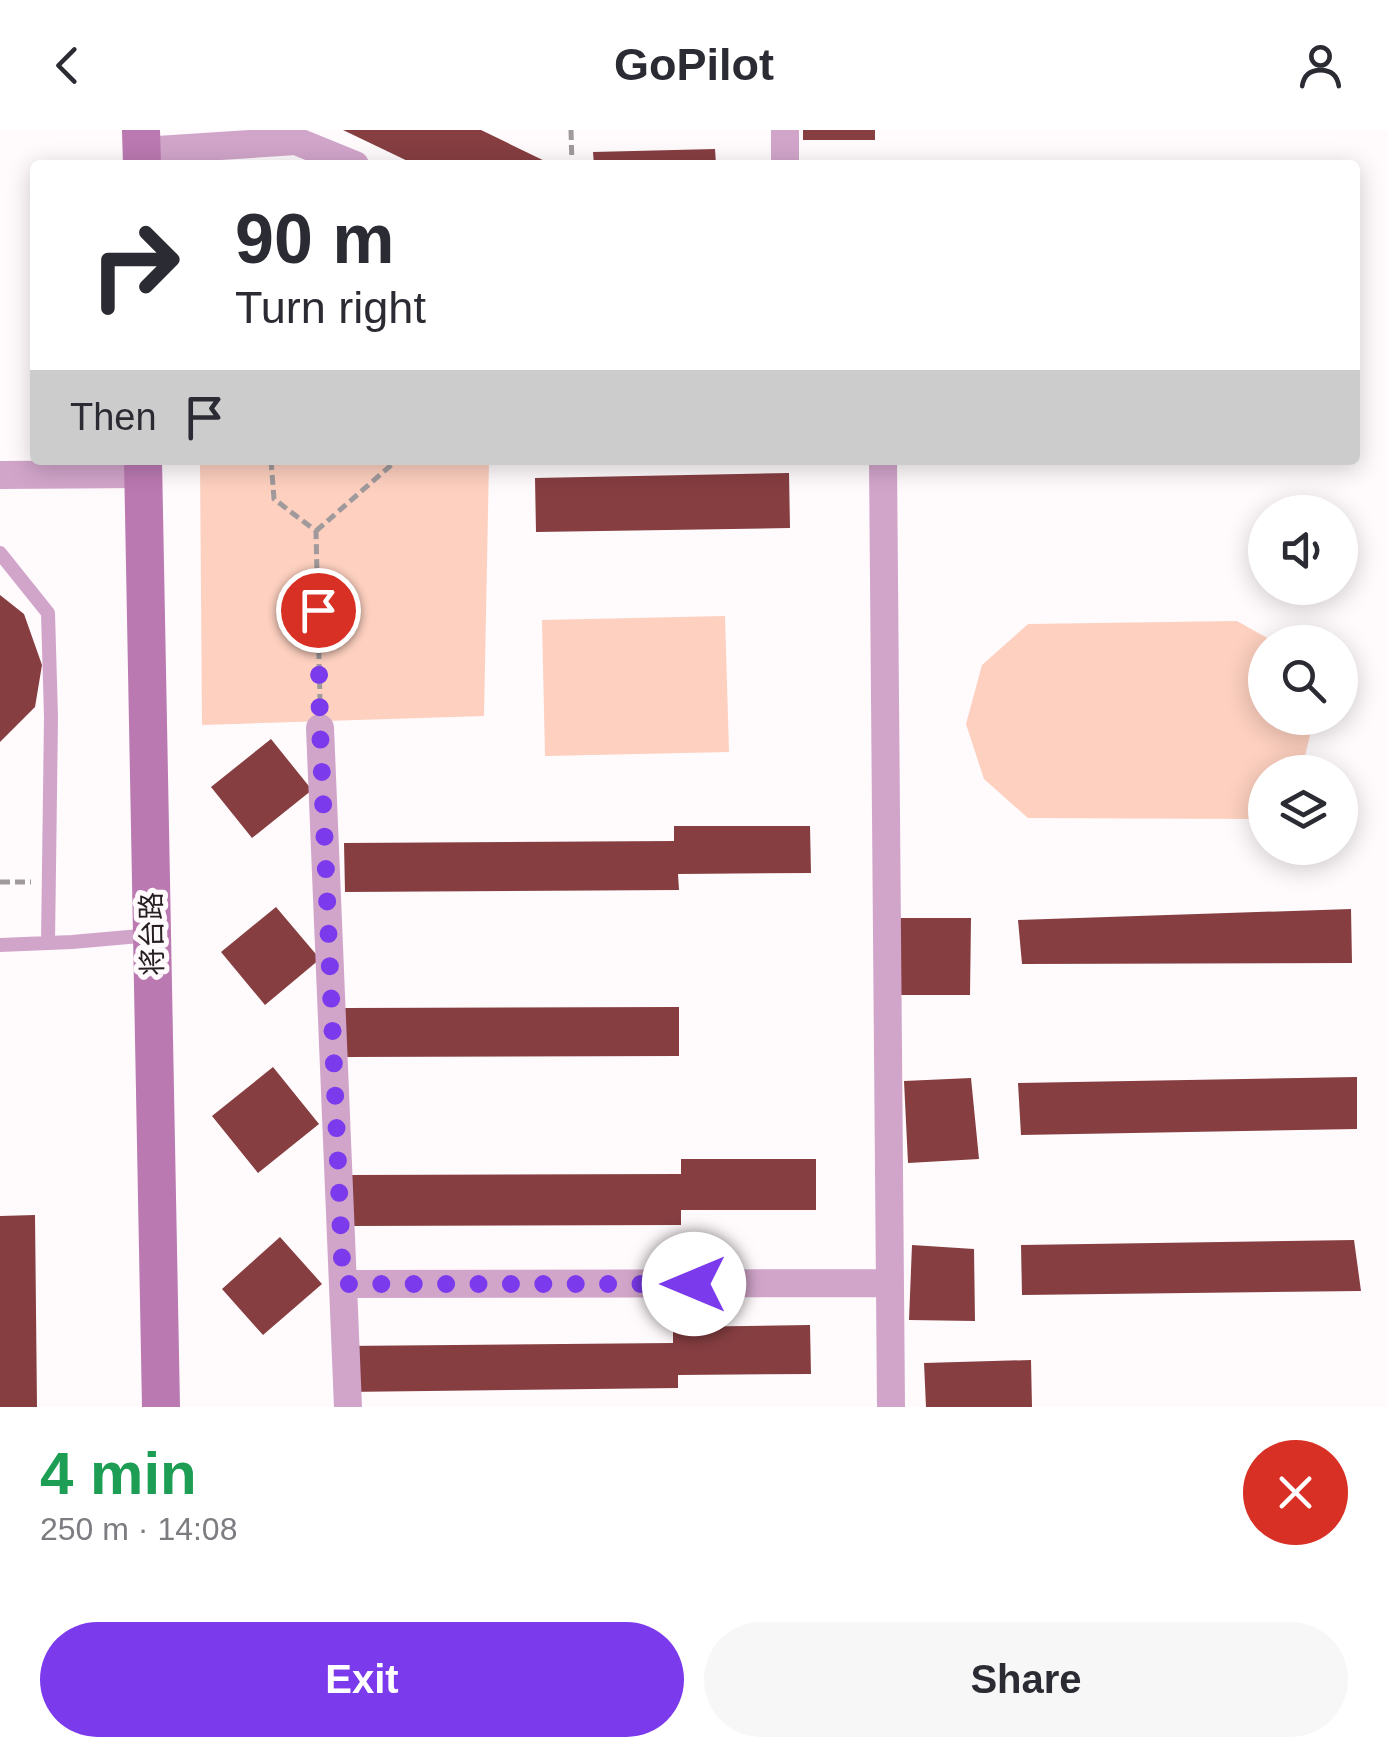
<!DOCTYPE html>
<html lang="en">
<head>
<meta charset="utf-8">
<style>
	:root { --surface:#fff; --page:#f7f7f7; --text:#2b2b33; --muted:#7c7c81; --accent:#7c3aed }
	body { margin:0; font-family:Arial,"Noto Sans SC",sans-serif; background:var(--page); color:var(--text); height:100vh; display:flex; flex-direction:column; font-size:38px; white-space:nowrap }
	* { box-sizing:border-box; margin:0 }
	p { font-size:32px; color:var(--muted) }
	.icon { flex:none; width:55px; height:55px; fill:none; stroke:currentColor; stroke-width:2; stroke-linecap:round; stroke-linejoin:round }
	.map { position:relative; height:1277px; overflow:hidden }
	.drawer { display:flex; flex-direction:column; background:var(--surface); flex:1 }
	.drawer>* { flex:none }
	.top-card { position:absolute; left:30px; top:30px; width:1330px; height:305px; border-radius:10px; box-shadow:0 5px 25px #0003; background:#fff; color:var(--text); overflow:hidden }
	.tools { position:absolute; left:1248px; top:365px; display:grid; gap:20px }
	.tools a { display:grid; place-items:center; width:110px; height:110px; border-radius:50%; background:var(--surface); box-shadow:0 5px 25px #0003; font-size:50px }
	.pin { position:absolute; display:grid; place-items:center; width:85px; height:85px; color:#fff; margin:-42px; border:5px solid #fff; border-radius:50%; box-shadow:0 2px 10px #0007 }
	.me { position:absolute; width:110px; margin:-55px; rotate:270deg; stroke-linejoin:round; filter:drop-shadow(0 0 8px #0008) }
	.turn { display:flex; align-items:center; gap:35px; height:210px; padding:0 40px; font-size:45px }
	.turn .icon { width:130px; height:130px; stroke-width:2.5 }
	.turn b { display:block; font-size:70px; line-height:85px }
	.then { display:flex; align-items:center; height:95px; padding:0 40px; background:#0003; gap:20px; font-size:38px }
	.round { display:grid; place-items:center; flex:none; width:105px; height:105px; border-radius:52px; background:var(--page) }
	.head { display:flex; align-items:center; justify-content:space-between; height:170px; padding:0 40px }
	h1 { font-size:60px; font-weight:600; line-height:75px; color:#1e9e55 }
	.primary-button { display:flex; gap:20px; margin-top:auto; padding:20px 40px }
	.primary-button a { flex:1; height:115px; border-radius:60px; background:var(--accent); color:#fff; font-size:40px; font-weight:600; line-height:115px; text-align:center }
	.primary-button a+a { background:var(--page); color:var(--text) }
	header { display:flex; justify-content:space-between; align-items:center; height:130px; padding:0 40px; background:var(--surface); font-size:45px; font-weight:600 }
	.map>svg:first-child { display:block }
</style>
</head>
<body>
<header><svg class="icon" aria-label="back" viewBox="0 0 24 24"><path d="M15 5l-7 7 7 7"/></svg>GoPilot<svg class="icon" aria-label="person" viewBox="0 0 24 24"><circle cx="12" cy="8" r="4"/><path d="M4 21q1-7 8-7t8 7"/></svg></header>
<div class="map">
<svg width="1388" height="1277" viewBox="0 0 1388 1277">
	<rect width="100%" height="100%" fill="#fffafc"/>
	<path fill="#fdd0bf" d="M200,330H489L484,586L202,595Z
		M725,486L729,622L545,626L542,490Z
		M1237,491L1274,512H1265V588H1310L1312,597L1301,642H1265V683L1259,689L1028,688L984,649L966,594L982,535L1028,494Z"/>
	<path fill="#863e41" d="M343,0H481L553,35H416Z
		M803,0H875V10H803Z
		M715,19L716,35H594L593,22Z
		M789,343L790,398L536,402L535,348Z
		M0,465L24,484L42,535L35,577L0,612Z
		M271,609L312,660L252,708L211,657Z
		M674,696H810L811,743L678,744L679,760L345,762L344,713L674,711Z
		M276,777L320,829L265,875L221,822Z
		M1351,779L1352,833L1022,834L1018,790Z
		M897,788H971L970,865H897Z
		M679,877V926L345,927V878Z
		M273,937L319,994L258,1043L212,986Z
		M1357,947V999L1021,1005L1018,953Z
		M971,948L979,1029L908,1033L904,951Z
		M681,1029H816V1080H681V1095L348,1096V1045L681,1044Z
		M35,1085L37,1277H0V1086Z
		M280,1107L322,1154L263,1205L222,1159Z
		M1354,1110L1361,1161L1022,1165L1021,1115Z
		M912,1115L974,1119L975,1191L909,1190Z
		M810,1195L811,1244L678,1245V1258L344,1262L343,1216L673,1213V1197Z
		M1031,1230L1032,1277H926L924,1233Z"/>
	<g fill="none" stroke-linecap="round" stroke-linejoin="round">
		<path stroke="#a19a9d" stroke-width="5" stroke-dasharray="10 5" stroke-linecap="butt" d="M571,0L572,35
			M271,330L274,369L316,401L320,571
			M316,401L397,330
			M0,752H31"/>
		<path stroke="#d1a5ca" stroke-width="14" d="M0,423L48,483L51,587L48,813
			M0,815L72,812L151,805"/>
		<path stroke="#d1a5ca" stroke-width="28" d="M785,0V35
			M142,21L296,11L355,35
			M883,330L891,1277
			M0,345L143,344
			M320,598L348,1277
			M343,1154L890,1153"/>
		<path stroke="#ba79b1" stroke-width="38" d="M141,0L142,35
			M143,330L161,1277"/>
	</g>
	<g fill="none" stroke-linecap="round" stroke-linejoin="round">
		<path stroke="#7c3aed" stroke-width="18" stroke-dasharray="0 32.4" d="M318,480L320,598L343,1154H694"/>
	</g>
	<g text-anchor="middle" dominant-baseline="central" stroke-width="10" stroke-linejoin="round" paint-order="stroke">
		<g font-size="28" fill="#261e21" stroke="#fffafc">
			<text transform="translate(152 804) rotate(-91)">将台路</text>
		</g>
	</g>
</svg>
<div class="tools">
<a><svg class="icon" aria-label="sound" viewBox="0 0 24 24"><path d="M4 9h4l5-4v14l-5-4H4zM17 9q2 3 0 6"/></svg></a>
<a><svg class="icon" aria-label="search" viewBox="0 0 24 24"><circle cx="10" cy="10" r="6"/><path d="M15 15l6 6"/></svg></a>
<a><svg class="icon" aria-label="layers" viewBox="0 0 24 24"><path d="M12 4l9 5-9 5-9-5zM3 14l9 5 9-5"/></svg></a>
</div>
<div class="pin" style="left:318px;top:480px;background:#d93025"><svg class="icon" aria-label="arrive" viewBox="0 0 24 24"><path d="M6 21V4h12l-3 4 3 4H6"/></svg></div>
<svg class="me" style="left:694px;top:1154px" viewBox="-20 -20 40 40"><circle r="19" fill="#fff"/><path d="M0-13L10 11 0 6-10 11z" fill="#7c3aed"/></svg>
<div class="top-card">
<div class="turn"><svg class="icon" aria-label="right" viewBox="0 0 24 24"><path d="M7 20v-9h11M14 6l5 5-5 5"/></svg><div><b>90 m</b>Turn right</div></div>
<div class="then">Then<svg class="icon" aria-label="arrive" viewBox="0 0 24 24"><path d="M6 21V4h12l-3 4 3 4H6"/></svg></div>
</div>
</div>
<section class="drawer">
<div class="head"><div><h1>4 min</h1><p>250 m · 14:08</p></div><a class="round" style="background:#d93025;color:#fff"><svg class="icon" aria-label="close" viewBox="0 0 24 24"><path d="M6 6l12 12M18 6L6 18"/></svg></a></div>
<div class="primary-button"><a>Exit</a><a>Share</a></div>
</section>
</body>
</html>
